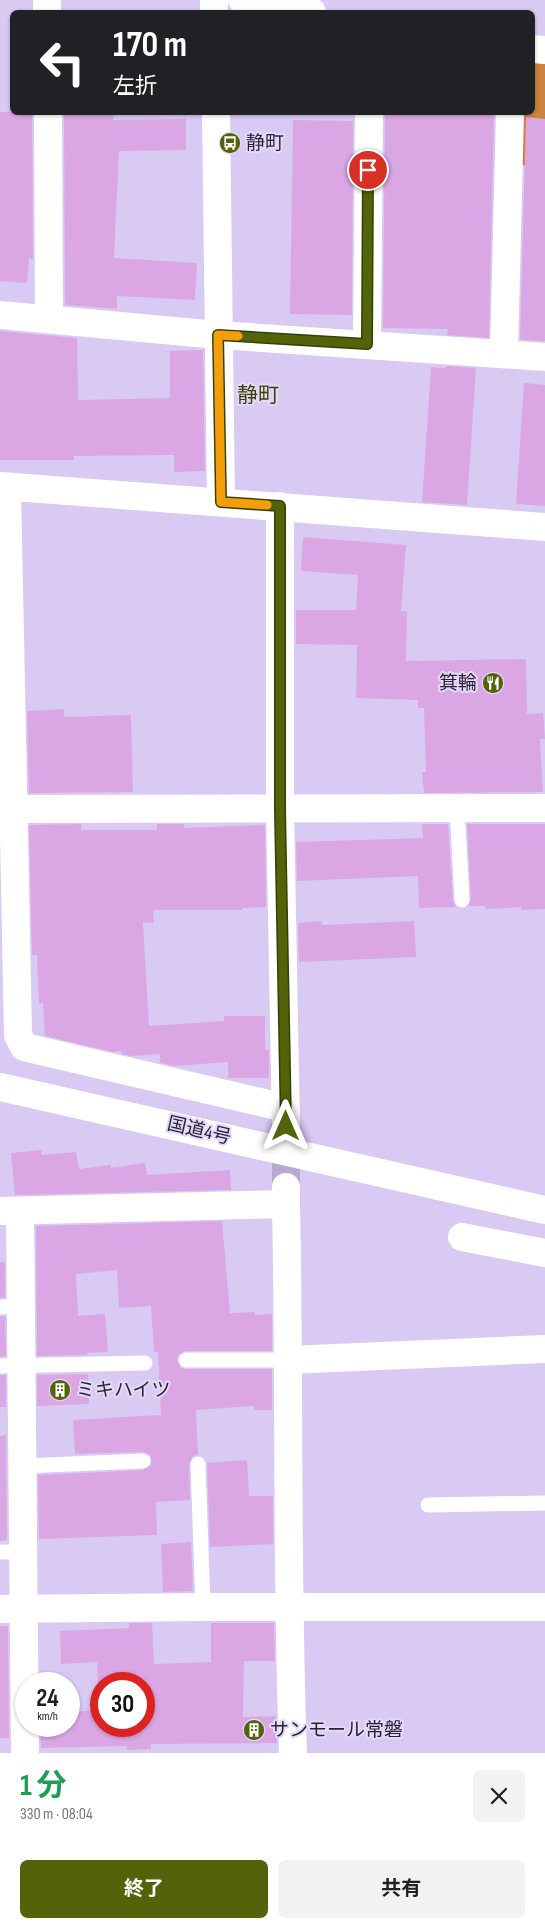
<!DOCTYPE html>
<html lang="ja">
<head>
<meta charset="utf-8">
<style>
	:root { --surface:#fff; --page:#f2f2f2; --text:#202124; --muted:#757577; --accent:#52630a }
	body { margin:0; font-family:"Sofia Sans Condensed","Noto Sans JP",sans-serif; background:var(--page); color:var(--text); height:100vh; display:flex; flex-direction:column; font-size:19px; white-space:nowrap }
	* { box-sizing:border-box; margin:0 }
	p { font-size:16px; color:var(--muted) }
	.icon { flex:none; width:28px; height:28px; fill:none; stroke:currentColor; stroke-width:2; stroke-linecap:round; stroke-linejoin:round }
	.map { position:relative; height:1753px; overflow:hidden }
	.details { display:flex; flex-direction:column; background:var(--surface); flex:1 }
	.details>* { flex:none }
	.banner { position:absolute; left:10px; top:10px; width:525px; height:105px; border-radius:8px; box-shadow:0 1px 4px #0004; background:#202124; color:#fff; overflow:hidden }
	.speed { position:absolute; left:15px; top:1672px; display:flex; gap:10px; font-size:25px; font-weight:700; text-align:center }
	.speed>* { display:grid; place-content:center; width:65px; height:65px; border-radius:50%; background:var(--surface); box-shadow:0 1px 4px #0004; line-height:1 }
	.speed small { font-size:12px; font-weight:400 }
	.speed .limit { border:8px solid #d22; background:#fff; color:#111 }
	.pin { position:absolute; display:grid; place-items:center; width:42px; height:42px; color:#fff; margin:-21px; border:2px solid #fff; border-radius:50%; box-shadow:0 1px 5px #0007 }
	.me { position:absolute; width:55px; margin:-28px; rotate:0deg; stroke-linejoin:round; filter:drop-shadow(0 0 4px #0008) }
	.turn { display:flex; align-items:center; gap:18px; height:105px; padding:0 20px; font-size:22px }
	.turn .icon { width:65px; height:65px; stroke-width:2.5 }
	.turn b { display:block; font-size:35px; line-height:42px }
	.round { display:grid; place-items:center; flex:none; width:52px; height:52px; border-radius:8px; background:var(--page) }
	.head { display:flex; align-items:center; justify-content:space-between; height:85px; padding:0 20px }
	h1 { font-size:30px; font-weight:700; line-height:38px; color:#1e9e55 }
	.primary-button { display:flex; gap:10px; margin-top:auto; padding:10px 20px }
	.primary-button a { flex:1; height:58px; border-radius:8px; background:var(--accent); color:#fff; font-size:20px; font-weight:700; line-height:58px; text-align:center }
	.primary-button a+a { background:var(--page); color:var(--text) }
	.map>svg:first-child { display:block }
</style>
</head>
<body>
<div class="map">
<svg width="545" height="1753" viewBox="0 0 545 1753">
	<rect width="100%" height="100%" fill="#d9caf4"/>
	<path fill="#cc833f" d="M533,60H545V166L512,165L514,113L532,112Z"/>
	<path fill="#daa7e4" d="M0,112H32L33,259L29,258L27,283L0,281Z
		M64,112H114L113,120L186,119V150L119,151L114,258L197,263L195,300L117,296V309L65,305Z
		M385,112H494L489,338L447,335L448,329L383,328Z
		M526,117L545,119V341L520,340Z
		M293,120L353,121L352,315L290,314Z
		M0,331L77,338L78,400L170,398V351L203,350L205,471L174,472V455L74,456V460H0Z
		M446,366L476,368L467,505L422,502L431,367L446,368Z
		M524,383L545,385V506L516,504Z
		M303,537L406,545L401,611H407L406,661L526,659L527,714L543,713L545,739H540L543,792L424,793L422,772H426L424,708H418V700L356,698L357,645L296,644V610H356L358,575L301,571Z
		M64,709V717L131,715L133,792L29,793L27,711Z
		M81,824V830H157V824H184V828L265,825L266,907L242,908V910H153L154,923L143,922L149,1026L224,1021V1016H265V1050H269V1078H228V1062L174,1066L160,1063V1054L131,1056L122,1054L121,1051L112,1052L45,1036L43,1003L39,1004L37,955H32L29,825Z
		M422,824H448L453,901L456,907L419,908L418,876L297,881L296,842L423,838Z
		M467,824H545V909L521,910V907L486,909V906H468L471,899Z
		M321,921L322,925L414,921L416,957L299,962L298,923Z
		M41,1150L42,1155L76,1152L79,1169L111,1165V1168L145,1163L147,1175L230,1170L231,1190L15,1195L11,1153Z
		M222,1221L230,1313L255,1312V1315L272,1314V1351H186L178,1355L177,1360L181,1368L186,1369H272V1410H254V1406L196,1410L198,1455L193,1456L189,1464L190,1500L156,1502L157,1535L39,1539L38,1475L143,1470L151,1465V1456L143,1452L75,1454L73,1420L161,1415L158,1352H154L151,1306L119,1308L117,1270L76,1274L78,1316L105,1314L108,1352L87,1353V1355L37,1356L36,1226Z
		M0,1262H5V1297L0,1298Z
		M0,1316H5L6,1356L0,1357Z
		M88,1374L89,1404L37,1406V1375Z
		M0,1375H6V1407H0Z
		M6,1435L7,1540L0,1541V1436Z
		M247,1460L249,1496H273V1544L210,1547L207,1463Z
		M191,1542L193,1591L163,1592L161,1544Z
		M129,1623H152L154,1664L211,1662V1623H274L275,1661H244L243,1717L276,1716L277,1743L151,1744V1749L127,1750V1746L41,1748L40,1726H69V1712L101,1710V1726H144V1684H98L97,1662L61,1664L60,1631L129,1628Z
		M0,1626H8L9,1738H0Z"/>
	<g fill="none" stroke-linecap="round" stroke-linejoin="round">
		<path stroke="#b6a8cf" stroke-width="28" stroke-dasharray="28 14" stroke-linecap="butt" d="M286,1187V1128"/>
		<path stroke="#fff" stroke-width="15" d="M457,808L462,900
			M0,1307L21,1306
			M186,1360H289
			M0,1366L145,1363
			M198,1464L203,1607
			M22,1466L143,1461
			M428,1505L545,1503
			M0,1552H23"/>
		<path stroke="#fff" stroke-width="28" d="M47,0V12
			M242,0L312,12
			M532,49L545,50
			M48,112L49,319
			M0,315L218,335L545,357
			M367,344L369,112
			M504,353L510,112
			M7,487L18,1035L24,1047L286,1108
			M280,506V810L286,1125
			M0,809L545,808
			M286,1204C290,1387 286,1570 293,1753
			M0,1211L286,1204V1187
			M20,1211L25,1753
			M462,1237L545,1253
			M289,1360L545,1349
			M0,1609L203,1607H545"/>
		<path stroke="#fff" stroke-width="28" d="M214,0V12
			M216,112L221,502
			M0,486L545,527"/>
		<path stroke="#fff" stroke-width="28" d="M0,1087L545,1210"/>
	</g>
	<g fill="none" stroke-linecap="round" stroke-linejoin="round">
		<g stroke="#354006" stroke-width="12">
			<path id="route" d="M286,1126L280,810V506L221,502L218,335L367,344L368,170"/>
		</g>
		<use href="#route" stroke="#52630a" stroke-width="9"/>
		<path stroke="#f59e0b" stroke-width="9" d="M238,336L218,335L221,502L267,505"/>
	</g>
	<defs>
		<g id="bus-disc" transform="scale(1.125)"><circle r="9.5" fill="#52630a" stroke="#e4daf6"/><path d="M-5-6H5V4H4V6H2V4H-2V6H-4V4H-5ZM-3.5-4V0h7V-4ZM-3.5 1.2v1.5H-2V1.2ZM2 1.2v1.5H3.5V1.2Z" fill="#fff"/></g>
		<g id="restaurant-disc" transform="scale(1.125)"><circle r="9.5" fill="#52630a" stroke="#e4daf6"/><path d="M-5-6h1v4h1v-4h1v4h1v-4h1v5L-1.5 .5V6h-2V.5L-5-1ZM5-6V6H3V1.5H1.5Q1.5-4 5-6Z" fill="#fff"/></g>
		<g id="building-disc" transform="scale(1.125)"><circle r="9.5" fill="#52630a" stroke="#e4daf6"/><path d="M-4-6H4V6H1V3H-1V6H-4ZM-2.5-4.3h1.7v1.8h-1.7ZM.8-4.3h1.7v1.8H.8ZM-2.5-1h1.7V.8h-1.7ZM.8-1h1.7V.8H.8Z" fill="#fff"/></g>
	</defs>
	<g fill-rule="evenodd">
		<use href="#bus-disc" x="230" y="143"/>
		<use href="#restaurant-disc" x="493" y="683"/>
		<use href="#building-disc" x="60" y="1390"/>
		<use href="#building-disc" x="254" y="1730"/>
	</g>
	<g text-anchor="middle" dominant-baseline="central" stroke-width="4" stroke-linejoin="round" paint-order="stroke">
		<g font-size="19" fill="#291f39" stroke="#e4daf6" text-anchor="start">
			<text x="246" y="143">静町</text>
			<text x="477" y="683" text-anchor="end">箕輪</text>
			<text x="76" y="1390">ミキハイツ</text>
			<text x="270" y="1730">サンモール常磐</text>
		</g>
		<g font-size="19" fill="#291f39" stroke="#e4daf6">
			<text transform="translate(199 1131) rotate(13)">国道4号</text>
		</g>
		<g font-size="21" fill="#354106" stroke="#e4daf6">
			<text x="258" y="395">静町</text>
		</g>
	</g>
</svg>
<div class="speed"><div>24<small>km/h</small></div><div class="limit">30</div></div>
<div class="pin" style="left:368px;top:170px;background:#d93025"><svg class="icon" aria-label="arrive" viewBox="0 0 24 24"><path d="M6 21V4h12l-3 4 3 4H6"/></svg></div>
<svg class="me" style="left:286px;top:1126px" viewBox="-20 -20 40 40"><path d="M0-17L14 15 0 8-14 15z" fill="#52630a" stroke="#fff" stroke-width="4"/></svg>
<div class="banner">
<div class="turn"><svg class="icon" aria-label="left" viewBox="0 0 24 24"><path d="M17 20v-9H6M10 6l-5 5 5 5"/></svg><div><b>170 m</b>左折</div></div>
</div>
</div>
<section class="details">
<div class="head"><div><h1>1 分</h1><p>330 m · 08:04</p></div><a class="round"><svg class="icon" aria-label="close" viewBox="0 0 24 24"><path d="M6 6l12 12M18 6L6 18"/></svg></a></div>
<div class="primary-button"><a>終了</a><a>共有</a></div>
</section>
</body>
</html>
